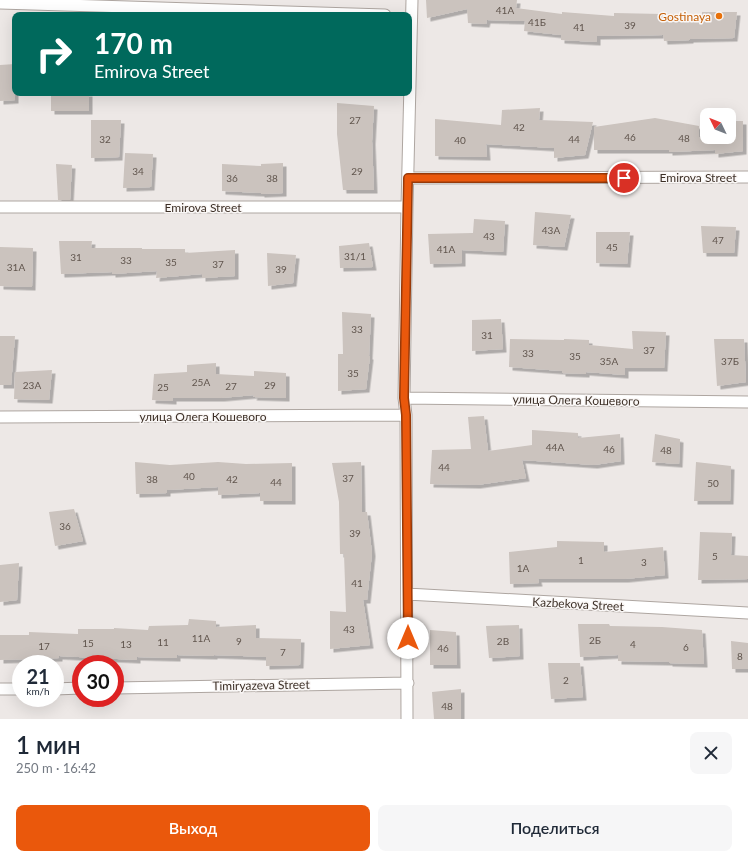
<!DOCTYPE html>
<html lang="ru">
<head>
<meta charset="utf-8">
<style>
	:root { --surface:#fff; --page:#f6f6f7; --text:#1f2937; --muted:#747a83; --accent:#ea580c }
	body { margin:0; font-family:Lato,sans-serif; background:var(--page); color:var(--text); height:100vh; display:flex; flex-direction:column; font-size:15px; white-space:nowrap }
	* { box-sizing:border-box; margin:0 }
	p { font-size:13px; color:var(--muted) }
	.icon { flex:none; width:22px; height:22px; fill:none; stroke:currentColor; stroke-width:2; stroke-linecap:round; stroke-linejoin:round }
	.map { position:relative; height:719px; overflow:hidden }
	.panel { display:flex; flex-direction:column; background:var(--surface); flex:1 }
	.panel>* { flex:none }
	.guide { position:absolute; left:12px; top:12px; width:400px; height:84px; border-radius:8px; box-shadow:0 4px 16px #0002; background:#00695c; color:#fff; overflow:hidden }
	.needle { width:26px; rotate:313deg }
	.fabs { position:absolute; left:700px; top:108px; display:grid; gap:8px }
	.fabs a { display:grid; place-items:center; width:36px; height:36px; border-radius:8px; background:var(--surface); box-shadow:0 4px 16px #0002; font-size:20px }
	.speed { position:absolute; left:12px; top:655px; display:flex; gap:8px; font-size:20px; font-weight:700; text-align:center }
	.speed>* { display:grid; place-content:center; width:52px; height:52px; border-radius:50%; background:var(--surface); box-shadow:0 4px 16px #0002; line-height:1 }
	.speed small { font-size:10px; font-weight:400 }
	.speed .limit { border:6px solid #d22; background:#fff; color:#111 }
	.pin { position:absolute; display:grid; place-items:center; width:34px; height:34px; color:#fff; margin:-17px; border:2px solid #fff; border-radius:50%; box-shadow:0 1px 4px #0007 }
	.me { position:absolute; width:44px; margin:-22px; rotate:0deg; stroke-linejoin:round; filter:drop-shadow(0 0 3px #0008) }
	.turn { display:flex; align-items:center; gap:14px; height:84px; padding:0 16px; font-size:18px }
	.turn .icon { width:52px; height:52px; stroke-width:2.5 }
	.turn b { display:block; font-size:28px; line-height:34px }
	.round { display:grid; place-items:center; flex:none; width:42px; height:42px; border-radius:8px; background:var(--page) }
	.head { display:flex; align-items:center; justify-content:space-between; height:68px; padding:0 16px }
	h1 { font-size:24px; font-weight:600; line-height:30px }
	.button { display:flex; gap:8px; margin-top:auto; padding:8px 16px }
	.button a { flex:1; height:46px; border-radius:8px; background:var(--accent); color:#fff; font-size:16px; font-weight:600; line-height:46px; text-align:center }
	.button a+a { background:var(--page); color:var(--text) }
	.map>svg:first-child { display:block }
</style>
</head>
<body>
<div class="map">
<svg width="748" height="719" viewBox="0 0 748 719">
	<defs>
		<filter id="shadow"><feDropShadow dx="3.5" dy="3.5" stdDeviation="0" flood-color="#0004"/></filter>
	</defs>
	<rect width="100%" height="100%" fill="#ede8e6"/>
	<path fill="#cbc3be" filter="url(#shadow)" d="M426,0H517L516,8L562,14V12L614,16V13L662,14V13L702,17V12H737L734,38L690,39V40L664,41L663,35L597,36V42L561,40V35L524,31L525,21L487,20L486,24L468,23L467,9L427,18Z
		M15,64V100L0,101V65Z
		M51,93H89V111H51Z
		M337,103L374,106L372,141L374,190H343L337,134Z
		M540,108L539,120L593,122L585,155L554,158V148L486,144L487,157L435,156V119L501,125L502,110Z
		M655,118L699,126V137H729V121H743V151L715,154V150L669,152V150H594V127Z
		M91,120H121L119,157L91,158Z
		M125,153L153,154L151,187L123,188Z
		M283,163V193L261,194V193L222,191V164L261,166V164Z
		M56,164L72,165L70,200H58Z
		M535,212L571,215L564,247L533,245Z
		M474,219L505,221L503,252L462,250V263L430,264L428,234L473,233Z
		M701,226L736,227L734,253H703Z
		M596,232H630L627,264L596,263Z
		M59,241H92L91,248H142V249H185V253L235,250V276L202,278V274L156,278L157,271L112,274V272L61,274Z
		M369,243L373,267L340,268L339,246Z
		M0,247L33,248L32,287L0,286Z
		M267,253L296,255L293,283L268,286Z
		M342,312L371,314L369,356H370L366,389L338,391V354H343Z
		M501,319L503,349L472,351V320Z
		M632,331L666,332L664,368H625V375L586,372V374L562,373V371L509,367L510,339L564,340V339L589,340V345L633,349Z
		M0,336H15L11,385H0Z
		M714,339H744L746,382L717,386Z
		M216,363V374L254,376V371L286,373V398L253,397L254,395L221,398H173V401L152,400L154,374L187,372V365Z
		M52,370L49,400L14,399L15,372Z
		M484,416L488,451L532,445V430L578,433V438L620,434L621,461L594,465L522,460L526,478L477,485L430,484L432,450L471,449L468,417Z
		M655,434L680,439L679,464L652,462Z
		M135,462L170,465L218,462L246,464L292,463V501H260V493L218,495V487L167,490V493L136,494Z
		M361,462L362,512H367L372,553L367,600H363L370,645L330,649V611L346,612L344,554H340L339,502L332,463Z
		M696,462L731,466L730,501H694Z
		M74,509L83,541L55,546L49,512Z
		M700,532L732,533L731,555L748,556V579L698,580Z
		M557,541L604,542V552L663,547L665,575L625,579H538L539,583L510,584L509,552L557,547Z
		M19,563L17,600L0,602V565Z
		M189,619L216,621V627L256,625V638L301,639L300,665L266,666V657L214,655V656L177,655V658L137,657V660L59,656V658L0,660V635H29V632L78,634V629H114V628L148,630L149,626L188,625Z
		M578,624H609L610,626L662,627L702,630L704,664L669,663V662L618,661V655L580,657Z
		M519,625L520,656L489,658L486,626Z
		M430,630L456,632L457,665H430Z
		M731,641L748,643V669H732Z
		M548,663H580L583,697L551,699Z
		M461,689V719H434L432,692Z"/>
	<g fill="none" stroke-linecap="round" stroke-linejoin="round">
		<g stroke="#aea6a1" stroke-width="13">
			<path id="minor" d="M0,3L385,15
				M408,178L748,177
				M0,207H407
				M404,398L748,402
				M0,417L406,415
				M407,594L748,613
				M115,688L408,683
				M0,689H21
				M55,689L81,688
				M407,719L406,415L404,398L407,207L412,0"/>
		</g>
		<use href="#minor" stroke="#fff" stroke-width="11"/>
	</g>
	<g fill="none" stroke-linecap="round" stroke-linejoin="round">
		<g stroke="#983908" stroke-width="10">
			<path id="route" d="M408,638L406,415L404,398L408,178H624"/>
		</g>
		<use href="#route" stroke="#ea580c" stroke-width="7"/>
	</g>
	<circle fill="#e8710a" stroke="#faf7f6" stroke-width="1.5" cx="719" cy="16" r="4"/>
	<g text-anchor="middle" dominant-baseline="central" stroke-width="3" stroke-linejoin="round" paint-order="stroke">
		<g font-size="10" fill="#60554d">
			<text x="505" y="10">41А</text>
			<text x="537" y="22">41Б</text>
			<text x="630" y="25">39</text>
			<text x="579" y="27">41</text>
			<text x="355" y="120">27</text>
			<text x="519" y="127">42</text>
			<text x="630" y="137">46</text>
			<text x="684" y="138">48</text>
			<text x="105" y="139">32</text>
			<text x="574" y="139">44</text>
			<text x="460" y="140">40</text>
			<text x="138" y="171">34</text>
			<text x="357" y="171">29</text>
			<text x="232" y="178">36</text>
			<text x="272" y="178">38</text>
			<text x="551" y="230">43А</text>
			<text x="489" y="236">43</text>
			<text x="718" y="240">47</text>
			<text x="612" y="247">45</text>
			<text x="446" y="249">41А</text>
			<text x="355" y="256">31/1</text>
			<text x="76" y="257">31</text>
			<text x="126" y="260">33</text>
			<text x="171" y="262">35</text>
			<text x="218" y="264">37</text>
			<text x="16" y="267">31А</text>
			<text x="281" y="269">39</text>
			<text x="357" y="329">33</text>
			<text x="487" y="335">31</text>
			<text x="649" y="350">37</text>
			<text x="528" y="353">33</text>
			<text x="575" y="356">35</text>
			<text x="609" y="361">35А</text>
			<text x="730" y="361">37Б</text>
			<text x="353" y="373">35</text>
			<text x="201" y="382">25А</text>
			<text x="32" y="385">23А</text>
			<text x="270" y="385">29</text>
			<text x="231" y="386">27</text>
			<text x="163" y="387">25</text>
			<text x="555" y="447">44А</text>
			<text x="609" y="449">46</text>
			<text x="666" y="450">48</text>
			<text x="444" y="467">44</text>
			<text x="189" y="476">40</text>
			<text x="348" y="478">37</text>
			<text x="152" y="479">38</text>
			<text x="232" y="479">42</text>
			<text x="276" y="482">44</text>
			<text x="713" y="483">50</text>
			<text x="65" y="526">36</text>
			<text x="355" y="533">39</text>
			<text x="715" y="556">5</text>
			<text x="581" y="560">1</text>
			<text x="644" y="562">3</text>
			<text x="523" y="568">1А</text>
			<text x="357" y="583">41</text>
			<text x="349" y="629">43</text>
			<text x="201" y="638">11А</text>
			<text x="595" y="640">2Б</text>
			<text x="239" y="641">9</text>
			<text x="503" y="641">2В</text>
			<text x="163" y="642">11</text>
			<text x="88" y="643">15</text>
			<text x="126" y="644">13</text>
			<text x="633" y="644">4</text>
			<text x="44" y="646">17</text>
			<text x="686" y="647">6</text>
			<text x="443" y="648">46</text>
			<text x="283" y="652">7</text>
			<text x="740" y="656">8</text>
			<text x="566" y="680">2</text>
			<text x="447" y="706">48</text>
		</g>
		<g font-size="12" fill="#c56008" stroke="#faf7f6" text-anchor="end">
			<text x="711" y="16">Gostinaya</text>
		</g>
		<g font-size="12" fill="#3d3027" stroke="#faf7f6">
			<text x="698" y="177">Emirova Street</text>
			<text x="203" y="207">Emirova Street</text>
			<text transform="translate(576 400) rotate(1)">улица Олега Кошевого</text>
			<text x="203" y="416">улица Олега Кошевого</text>
			<text transform="translate(578 604) rotate(3)">Kazbekova Street</text>
			<text transform="translate(261 685) rotate(-1)">Timiryazeva Street</text>
		</g>
	</g>
</svg>
<div class="fabs">
<a><svg class="needle" viewBox="-14 -14 28 28"><path d="M0-13l5 13h-10z" fill="#e53935"/><path d="M0 13l5-13h-10z" fill="#747a83"/></svg></a>
</div>
<div class="speed"><div>21<small>km/h</small></div><div class="limit">30</div></div>
<div class="pin" style="left:624px;top:178px;background:#d93025"><svg class="icon" aria-label="arrive" viewBox="0 0 24 24"><path d="M6 21V4h12l-3 4 3 4H6"/></svg></div>
<svg class="me" style="left:408px;top:638px" viewBox="-20 -20 40 40"><circle r="19" fill="#fff"/><path d="M0-13L10 11 0 6-10 11z" fill="#ea580c"/></svg>
<div class="guide">
<div class="turn"><svg class="icon" aria-label="right" viewBox="0 0 24 24"><path d="M7 20v-9h11M14 6l5 5-5 5"/></svg><div><b>170 m</b>Emirova Street</div></div>
</div>
</div>
<section class="panel">
<div class="head"><div><h1>1 мин</h1><p>250 m · 16:42</p></div><a class="round"><svg class="icon" aria-label="close" viewBox="0 0 24 24"><path d="M6 6l12 12M18 6L6 18"/></svg></a></div>
<div class="button"><a>Выход</a><a>Поделиться</a></div>
</section>
</body>
</html>
